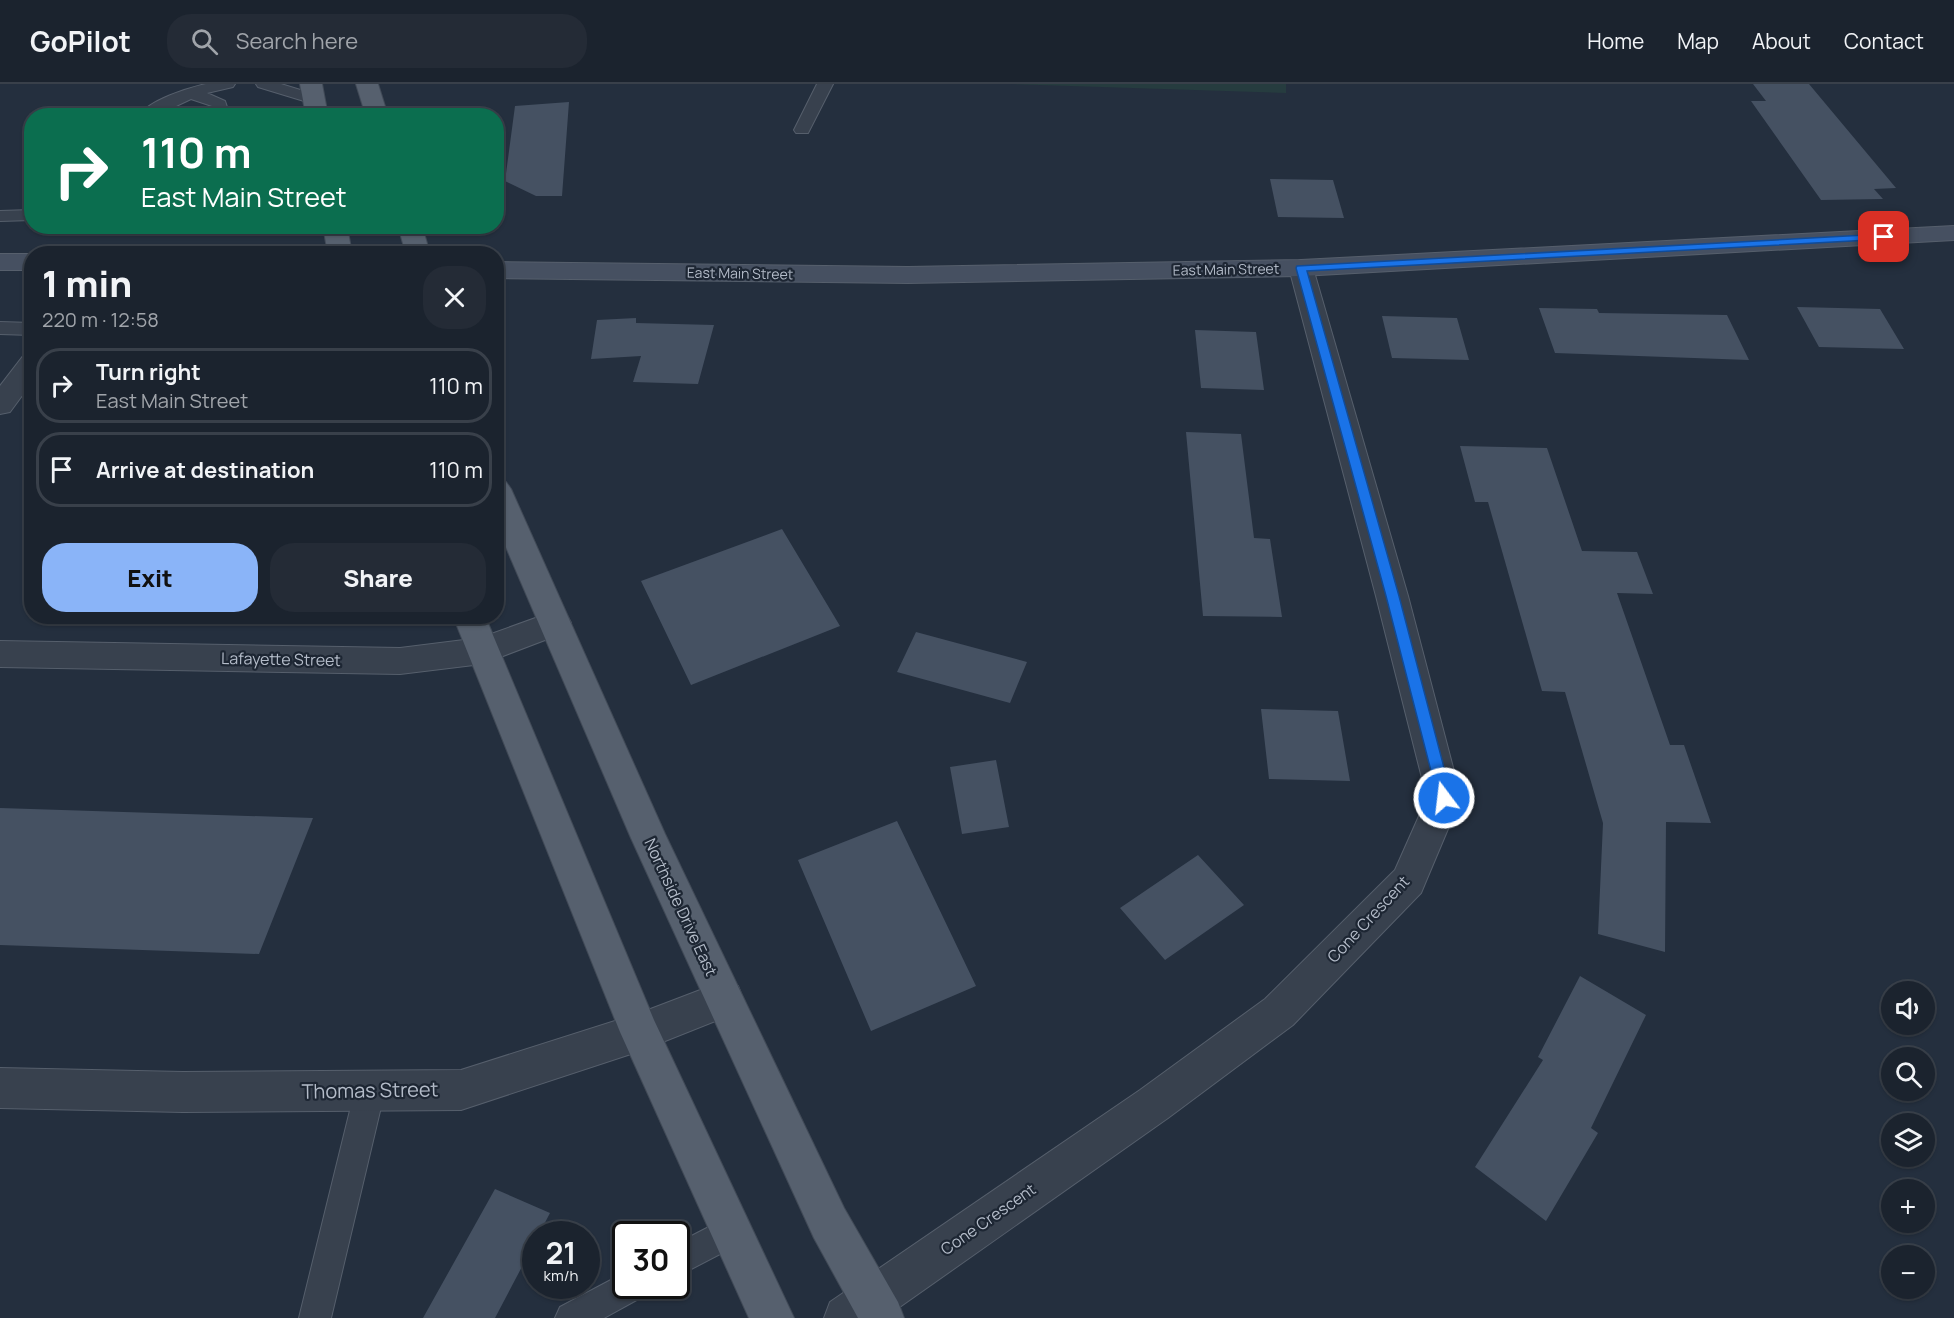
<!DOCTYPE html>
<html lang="en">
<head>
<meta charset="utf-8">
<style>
	:root { --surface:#1b232e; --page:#242b36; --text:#f1f3f6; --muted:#a0a4aa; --line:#39404a; --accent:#8ab4f8 }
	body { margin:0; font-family:Manrope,sans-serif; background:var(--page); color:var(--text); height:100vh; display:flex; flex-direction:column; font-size:22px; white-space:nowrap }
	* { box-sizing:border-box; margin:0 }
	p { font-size:20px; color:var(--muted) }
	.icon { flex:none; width:33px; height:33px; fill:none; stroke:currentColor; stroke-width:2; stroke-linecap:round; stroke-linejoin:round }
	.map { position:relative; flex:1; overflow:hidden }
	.details { position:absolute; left:24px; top:162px; width:480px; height:378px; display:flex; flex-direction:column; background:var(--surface); border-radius:24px; box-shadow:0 2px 4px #0004,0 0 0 2px var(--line) }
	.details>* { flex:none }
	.top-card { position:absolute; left:24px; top:24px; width:480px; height:126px; border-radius:24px; box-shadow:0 2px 4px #0004,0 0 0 2px var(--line); background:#0b6e4f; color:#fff; overflow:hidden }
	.controls { position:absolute; left:1881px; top:897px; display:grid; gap:12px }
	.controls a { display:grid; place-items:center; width:54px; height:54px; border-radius:50%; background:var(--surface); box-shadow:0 2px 4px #0004,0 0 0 2px var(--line); font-size:30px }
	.speed { position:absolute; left:522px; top:1137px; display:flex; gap:12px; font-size:30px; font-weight:700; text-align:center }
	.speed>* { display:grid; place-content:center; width:78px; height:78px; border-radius:50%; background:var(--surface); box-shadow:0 2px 4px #0004,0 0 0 2px var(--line); line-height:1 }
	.speed small { font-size:15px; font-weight:400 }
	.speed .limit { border:3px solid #111; border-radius:9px; background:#fff; color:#111 }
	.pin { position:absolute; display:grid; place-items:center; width:51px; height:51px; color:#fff; margin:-26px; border-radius:12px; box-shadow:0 3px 9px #0006 }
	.me { position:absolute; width:66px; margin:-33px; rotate:345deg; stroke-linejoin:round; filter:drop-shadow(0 0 4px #0008) }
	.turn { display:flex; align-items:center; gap:21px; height:126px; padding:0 18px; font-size:27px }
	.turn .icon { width:78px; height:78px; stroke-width:2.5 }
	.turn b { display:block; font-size:42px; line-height:51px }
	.round { display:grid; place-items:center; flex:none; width:63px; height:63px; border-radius:24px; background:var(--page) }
	.overview { display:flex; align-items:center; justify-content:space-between; height:102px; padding:0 18px }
	h1 { font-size:36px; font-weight:800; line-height:45px }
	.button { display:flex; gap:12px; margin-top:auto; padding:12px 18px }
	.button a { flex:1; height:69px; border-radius:24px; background:var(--accent); color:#111; font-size:24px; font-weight:800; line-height:69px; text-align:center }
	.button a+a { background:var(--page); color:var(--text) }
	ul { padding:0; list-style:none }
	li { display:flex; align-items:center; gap:18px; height:75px; margin:0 12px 9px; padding:0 6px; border:3px solid var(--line); border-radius:24px }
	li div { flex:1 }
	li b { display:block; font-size:22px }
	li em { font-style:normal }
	header { display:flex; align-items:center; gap:36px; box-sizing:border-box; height:84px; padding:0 30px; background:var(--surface); border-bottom:2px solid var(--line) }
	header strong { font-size:28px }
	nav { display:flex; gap:33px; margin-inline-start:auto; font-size:21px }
	.search { width:420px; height:54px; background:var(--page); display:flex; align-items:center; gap:15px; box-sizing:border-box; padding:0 21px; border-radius:24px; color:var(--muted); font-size:22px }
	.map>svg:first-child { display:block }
</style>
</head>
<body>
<header>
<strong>GoPilot</strong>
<div class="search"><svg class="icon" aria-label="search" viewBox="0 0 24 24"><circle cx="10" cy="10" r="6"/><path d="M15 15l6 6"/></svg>Search here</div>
<nav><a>Home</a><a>Map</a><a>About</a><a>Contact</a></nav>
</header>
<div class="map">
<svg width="1954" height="1234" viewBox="0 0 1954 1234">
	<rect width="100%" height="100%" fill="#242f3e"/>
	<path fill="#263c3f" d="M1010,0H1286V9Z"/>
	<path fill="#455162" d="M1753,0H1809L1896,104L1874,105L1883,115L1821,116L1751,17H1766Z
		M569,18L562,112H536L505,97L515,22Z
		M1270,95L1333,96L1344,134L1278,133Z
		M1797,223L1880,225L1904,265L1819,263Z
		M1539,224L1597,225L1599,229L1727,231L1749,276L1555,269Z
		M1382,232L1457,234L1469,276L1392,274Z
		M636,234V239L714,241L698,300L633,298L641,272L591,275L597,236Z
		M1195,246L1256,248L1264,306L1201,304Z
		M1186,348L1241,350L1254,454L1270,455L1282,533L1203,532Z
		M1460,362L1547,364L1582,467L1637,468L1653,510L1617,509L1670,661H1684L1711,739L1666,738L1665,868L1598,850L1603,739L1565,608L1542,607L1488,418H1475Z
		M782,445L840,542L691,601L641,497Z
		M916,548L1027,578L1010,619L897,588Z
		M1261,625L1338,627L1350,697L1269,695Z
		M996,676L1009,743L962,750L950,683Z
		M0,724L313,734L259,870L0,861Z
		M897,737L976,902L871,947L798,776Z
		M1198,771L1244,821L1165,876L1120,824Z
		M1580,892L1646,931L1591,1044L1598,1049L1546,1137L1475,1083L1543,976L1538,973Z
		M495,1105L550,1129L539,1150H536V1156L495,1234H423Z"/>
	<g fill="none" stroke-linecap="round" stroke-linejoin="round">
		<g stroke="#565f6c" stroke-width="2">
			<path id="lane" d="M206,0H235L233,3L207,9L225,17L230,32H214L212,22L191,15L155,32H139C149,16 188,4 206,0Z
				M256,0H281L320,12L322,15L314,20L258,3Z
				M817,0H833L808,49H796L794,46Z
				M32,126V136L0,137V127Z
				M0,238L32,239V251L0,250Z
				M370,991L380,996L385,1006L331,1234H299L355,1006L360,996Z
				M732,1131L743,1136L748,1147L743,1158L676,1193V1160Z
				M626,1188V1202H647L642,1213L604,1234H555L560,1223Z"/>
		</g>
		<g stroke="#565f6c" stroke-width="2">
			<path id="street" d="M1301,176L1310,179L1313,184L1408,512L1461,714L1426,797L1421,809L1293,941L1168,1034L884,1234H824L830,1218L1140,1006L1265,915L1395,786L1427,714L1376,512L1289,184L1292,179Z
				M32,269V298L10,328L0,330V302L23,272Z
				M555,527L566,530L571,539L566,548L482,580L400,590L0,583V557L400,564L480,554Z
				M724,897L738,902L743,915L738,928L640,967L461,1026L183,1028L0,1024V984L183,988L461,986L640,929Z"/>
		</g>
		<g stroke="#565f6c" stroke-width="2">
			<path id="secondary" d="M1954,142V156L1301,192L908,199L496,194V178L908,183L1301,176Z
				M0,170H32V186H0Z"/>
		</g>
		<g stroke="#414a57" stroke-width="2">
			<path id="primary" d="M300,0H322L328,32H306Z
				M356,0H378L388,32H366Z
				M323,142H347L352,170H328Z
				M398,142H422L430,170H406Z
				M496,395L506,398L511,405L665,750L844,1124L898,1218L904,1234H858L814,1154L631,754L496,440Z
				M453,532H485L654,936L794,1234H749L620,948Z"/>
		</g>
		<use href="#lane" fill="#38414e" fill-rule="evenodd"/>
		<use href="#street" fill="#38414e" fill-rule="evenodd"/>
		<use href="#secondary" fill="#465061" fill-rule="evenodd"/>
		<use href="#primary" fill="#56606e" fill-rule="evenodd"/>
	</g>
	<path fill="#1a73e8" stroke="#114b97" stroke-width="1.5" d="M1884,150L1888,151V155L1307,187L1399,512L1452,714L1450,718L1444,720L1439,718L1386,512L1296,184L1297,182Z"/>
	<g text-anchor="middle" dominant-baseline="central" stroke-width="4.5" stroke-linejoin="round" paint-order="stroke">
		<g font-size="14" fill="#b4bcc9" stroke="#1d2633">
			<text transform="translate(1226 185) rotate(-1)">East Main Street</text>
			<text transform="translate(740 189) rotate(1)">East Main Street</text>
		</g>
		<g font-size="16" fill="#b4bcc9" stroke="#1d2633">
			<text transform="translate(281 575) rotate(1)">Lafayette Street</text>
			<text transform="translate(681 823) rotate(65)">Northside Drive East</text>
			<text transform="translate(1368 835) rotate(-47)">Cone Crescent</text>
			<text transform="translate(988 1135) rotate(-35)">Cone Crescent</text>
		</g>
		<g font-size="20" fill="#b4bcc9" stroke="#1d2633">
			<text transform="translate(370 1006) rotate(-1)">Thomas Street</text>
		</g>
	</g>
</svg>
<div class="controls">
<a><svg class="icon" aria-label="sound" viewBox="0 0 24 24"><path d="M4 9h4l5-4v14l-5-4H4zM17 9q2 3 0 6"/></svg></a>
<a><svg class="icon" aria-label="search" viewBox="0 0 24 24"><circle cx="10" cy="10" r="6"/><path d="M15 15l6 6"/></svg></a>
<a><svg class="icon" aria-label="layers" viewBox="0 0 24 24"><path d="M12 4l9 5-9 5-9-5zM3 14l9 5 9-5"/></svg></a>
<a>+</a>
<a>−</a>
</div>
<div class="speed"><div>21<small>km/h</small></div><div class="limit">30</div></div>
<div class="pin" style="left:1884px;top:153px;background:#d93025"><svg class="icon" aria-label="arrive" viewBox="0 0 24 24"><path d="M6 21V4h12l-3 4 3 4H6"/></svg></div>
<svg class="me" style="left:1444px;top:714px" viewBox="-20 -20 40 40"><circle r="17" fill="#1a73e8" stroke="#fff" stroke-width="3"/><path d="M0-11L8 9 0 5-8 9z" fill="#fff"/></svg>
<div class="top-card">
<div class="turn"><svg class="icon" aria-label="right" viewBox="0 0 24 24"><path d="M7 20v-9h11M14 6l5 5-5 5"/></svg><div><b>110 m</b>East Main Street</div></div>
</div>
<section class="details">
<div class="overview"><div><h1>1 min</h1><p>220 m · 12:58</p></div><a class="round"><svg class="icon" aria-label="close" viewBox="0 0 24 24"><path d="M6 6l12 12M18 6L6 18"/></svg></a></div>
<ul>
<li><svg class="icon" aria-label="right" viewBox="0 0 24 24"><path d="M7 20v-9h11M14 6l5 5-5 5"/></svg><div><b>Turn right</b><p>East Main Street</p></div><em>110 m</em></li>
<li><svg class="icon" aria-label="arrive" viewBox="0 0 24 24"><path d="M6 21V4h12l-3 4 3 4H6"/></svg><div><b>Arrive at destination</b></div><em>110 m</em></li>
</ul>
<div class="button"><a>Exit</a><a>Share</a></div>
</section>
</div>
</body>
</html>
